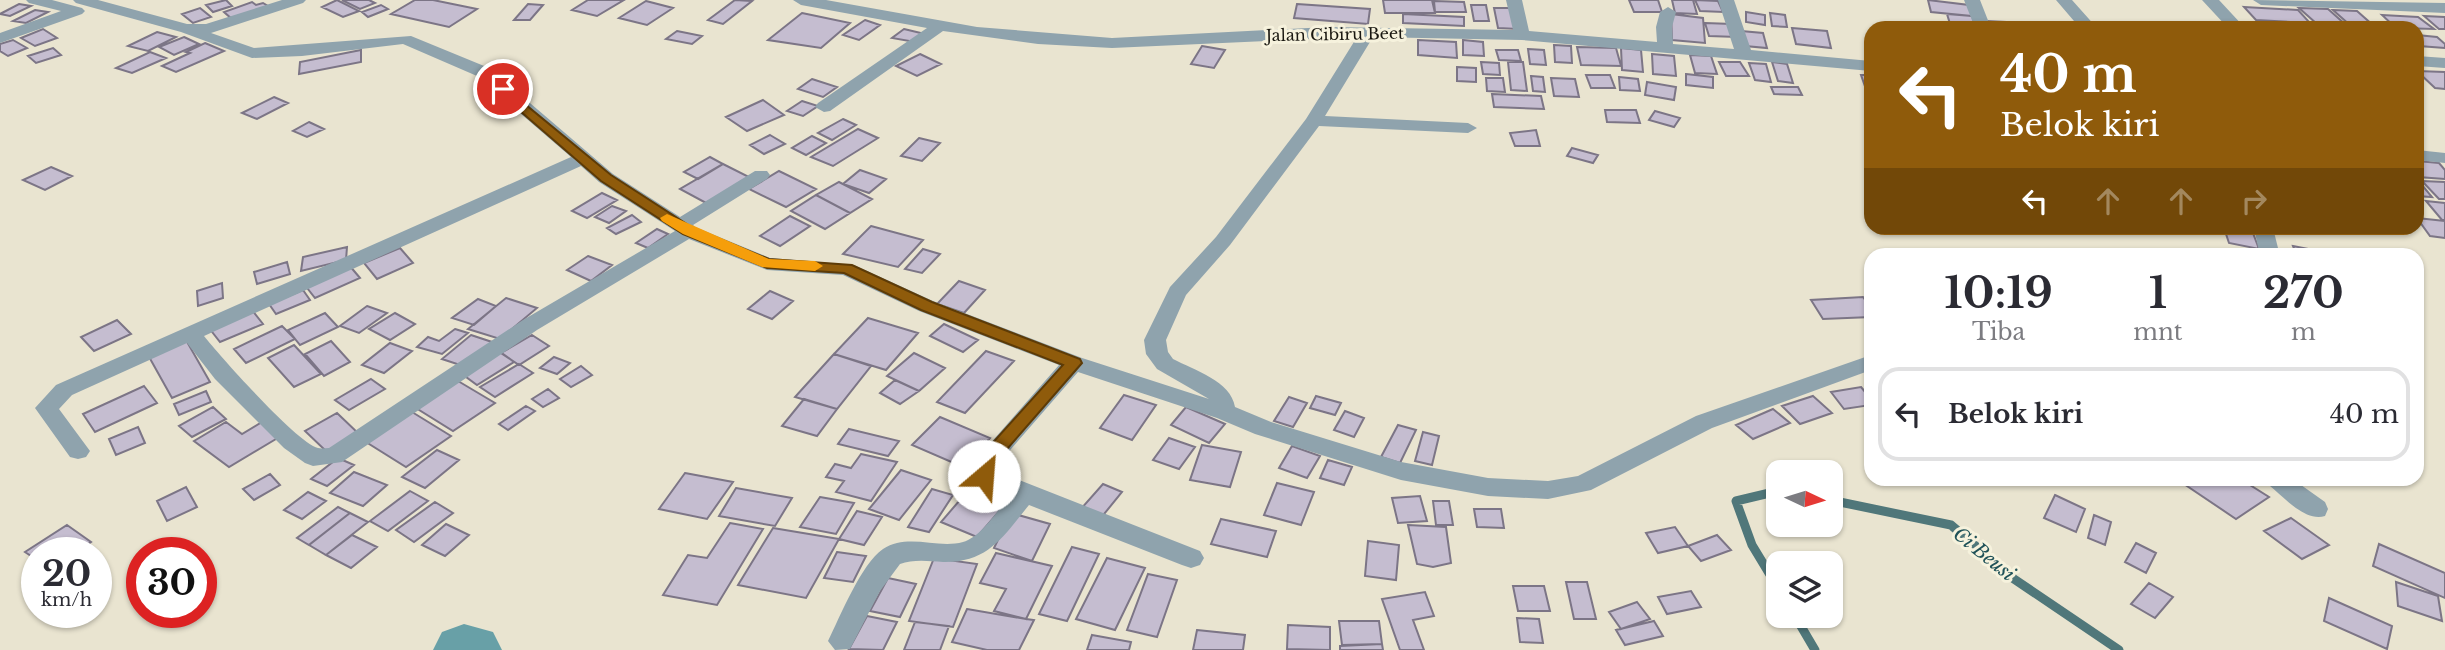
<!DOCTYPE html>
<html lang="id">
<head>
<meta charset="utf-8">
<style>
	:root { --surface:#fff; --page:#f7f7f7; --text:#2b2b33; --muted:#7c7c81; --line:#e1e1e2 }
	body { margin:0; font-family:"Libre Baskerville",serif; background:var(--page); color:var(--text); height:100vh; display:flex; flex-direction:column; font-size:26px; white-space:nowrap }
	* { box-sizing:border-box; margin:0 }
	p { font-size:23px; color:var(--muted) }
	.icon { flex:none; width:38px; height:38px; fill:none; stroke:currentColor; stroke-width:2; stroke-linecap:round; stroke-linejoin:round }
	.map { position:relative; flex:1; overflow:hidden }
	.drawer { position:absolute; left:1864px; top:248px; width:560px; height:238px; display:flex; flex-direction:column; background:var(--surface); border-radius:21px; box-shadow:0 2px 5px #0004 }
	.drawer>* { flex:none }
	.banner { position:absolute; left:1864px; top:21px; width:560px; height:214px; border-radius:21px; box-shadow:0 2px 5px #0004; background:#8f5b0b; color:#fff; overflow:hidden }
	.needle { width:46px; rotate:94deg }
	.buttons { position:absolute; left:1766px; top:460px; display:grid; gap:14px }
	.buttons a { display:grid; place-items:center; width:77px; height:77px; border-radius:14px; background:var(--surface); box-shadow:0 2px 5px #0004; font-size:35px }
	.speed { position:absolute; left:21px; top:537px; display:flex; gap:14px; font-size:35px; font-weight:700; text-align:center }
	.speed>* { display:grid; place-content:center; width:91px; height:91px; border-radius:50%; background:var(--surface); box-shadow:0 2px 5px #0004; line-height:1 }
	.speed small { font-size:18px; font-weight:400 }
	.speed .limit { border:10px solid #d22; background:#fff; color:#111 }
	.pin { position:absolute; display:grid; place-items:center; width:60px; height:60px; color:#fff; margin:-30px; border:4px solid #fff; border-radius:50%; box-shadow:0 2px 7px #0007 }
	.me { position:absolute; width:77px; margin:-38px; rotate:27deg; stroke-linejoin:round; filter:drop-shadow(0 0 5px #0008) }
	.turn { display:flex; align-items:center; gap:24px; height:147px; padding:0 21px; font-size:32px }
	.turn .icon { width:91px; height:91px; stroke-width:2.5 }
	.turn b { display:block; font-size:49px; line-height:60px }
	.lanes { display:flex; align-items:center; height:66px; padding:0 21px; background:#0003; justify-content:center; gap:35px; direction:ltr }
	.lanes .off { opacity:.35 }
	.eta { display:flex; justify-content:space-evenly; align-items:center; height:119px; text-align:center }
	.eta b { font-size:42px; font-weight:700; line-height:49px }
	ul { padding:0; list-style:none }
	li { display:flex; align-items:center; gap:21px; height:94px; margin:0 14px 10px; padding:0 7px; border:4px solid var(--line); border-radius:21px }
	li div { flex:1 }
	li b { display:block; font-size:26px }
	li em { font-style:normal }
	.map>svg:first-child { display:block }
</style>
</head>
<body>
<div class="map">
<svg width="2445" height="650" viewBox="0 0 2445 650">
	<rect width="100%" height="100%" fill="#e9e4d0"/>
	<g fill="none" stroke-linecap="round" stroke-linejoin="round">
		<path stroke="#50777a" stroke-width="9" d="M1778,491L1736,501L1752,545L1778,588
			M1830,500L1951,525L2014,579L2119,650
			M1795,616L1815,650"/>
		<path fill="#68a0a7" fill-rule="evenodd" d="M464,624L493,632L502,650H433L442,632Z"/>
	</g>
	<path fill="#c5bdd0" stroke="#7c7586" stroke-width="2" d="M226,0L232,6L213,12L206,5Z
		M337,0L359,11L343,17L322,7Z
		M342,0H369L375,3L360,9Z
		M415,0H433L477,9L449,27L391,14Z
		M588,0H624L597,16L572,10Z
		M735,0L752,1L723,24L708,20Z
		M1383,0H1432L1435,13H1385Z
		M1629,0H1658L1662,12H1634Z
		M1672,0H1693L1697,14L1675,13Z
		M1695,0L1718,1L1723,12L1700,11Z
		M1928,0L1969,5L1972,16L1931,12Z
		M646,1L673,8L647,25L619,18Z
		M1434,1L1464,2L1466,12H1435Z
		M252,2L256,5L263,3L268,6L232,19L224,12Z
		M19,4L31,6L10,16L0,14Z
		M528,4L543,5L530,20H514Z
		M1297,4L1370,9L1368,24L1294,18Z
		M381,5L388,9L368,17L362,12Z
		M1471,5H1486L1489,21H1474Z
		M2244,7L2298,10L2310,23L2256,20Z
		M200,8L211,17L193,23L182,14Z
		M1494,8H1513L1518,29L1498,28Z
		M2299,8L2328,9L2346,25L2317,24Z
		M35,10L48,12L26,23L13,21Z
		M2333,10L2357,11L2375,27L2351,26Z
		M1746,12L1765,15V25L1746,22Z
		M802,13L850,23L821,48L768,40Z
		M1770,13L1785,15L1787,27L1772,26Z
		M1403,14L1464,17V26L1403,23Z
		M1671,14L1703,18L1705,43L1672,40Z
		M1947,14L1972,16L1977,28L1951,27Z
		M2382,15L2418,17L2434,29L2396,28Z
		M2424,16L2445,17V29H2439Z
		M865,20L880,25L859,40L843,35Z
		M1986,21L2006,22L2010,28H1990Z
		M1705,23L1732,24L1737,37L1709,36Z
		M1792,28L1827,31L1831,48L1796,44Z
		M43,29L57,38L35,46L21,38Z
		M904,29L925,34L915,42L892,38Z
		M677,31L702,36L692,44L666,39Z
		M1741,31L1763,33L1767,48L1745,46Z
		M157,32L176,37L148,51L128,46Z
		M2417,35L2437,37L2445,44V48L2419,46Z
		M184,37L199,44L174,55L159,47Z
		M13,40L27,48L8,56L0,51V44Z
		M1418,40L1456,42L1457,58L1418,55Z
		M1463,40L1483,42L1484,56L1463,55Z
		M205,43L224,51L176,72L162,66L190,53L186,52Z
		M1554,45L1571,46L1572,63L1555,62Z
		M1202,46L1225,50L1214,68L1191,64Z
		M1577,47L1616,48L1621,66L1581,65Z
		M53,48L61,55L36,63L28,56Z
		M1621,48L1641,50L1643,72L1622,70Z
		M1528,49L1544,50L1546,65L1530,64Z
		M361,50V62L299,74L300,62Z
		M1496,50H1518L1521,61L1499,60Z
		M150,52L166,58L132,73L116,68Z
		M920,54L941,64L917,76L896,66Z
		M1652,54L1674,56L1676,76L1653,74Z
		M1690,55L1711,56L1717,74L1695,73Z
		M1481,62L1499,63L1500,75L1483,74Z
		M1508,62H1523L1527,91L1511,90Z
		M1719,62H1740L1749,76H1726Z
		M1772,62L1787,64L1793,83L1778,81Z
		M1749,63L1766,64L1771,82L1755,80Z
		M1457,67L1476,68V82L1457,81Z
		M2417,71L2445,72V89L2435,88Z
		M1686,74L1713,77V88L1686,85Z
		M1586,75H1610L1615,88H1591Z
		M1861,75H1871V92H1867Z
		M1531,76L1543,77L1545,92L1533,91Z
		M1619,77L1638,79L1640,91L1620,90Z
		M1486,78H1503L1505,92L1487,91Z
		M1551,78L1575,79L1579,97L1554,96Z
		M812,79L837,87L823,97L798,89Z
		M1647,82L1676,87L1674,100L1645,95Z
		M1771,87H1798L1802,95L1774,94Z
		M1492,94L1541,96L1544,109L1494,107Z
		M274,97L288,103L257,119L242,113Z
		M763,100L784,115L747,131L726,117Z
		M802,101L818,106L803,116L787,111Z
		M1605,110H1636L1640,123L1607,122Z
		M1655,111L1680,118L1674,127L1649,120Z
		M843,119L856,125L832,140L818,133Z
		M309,122L324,129L307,137L293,131Z
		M858,129L878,138L833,166L811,157Z
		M1536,130L1540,146H1515L1510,133Z
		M770,135L785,144L764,154L750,145Z
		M812,136L826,143L806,155L792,148Z
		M919,138L940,143L922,161L901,156Z
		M1572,148L1598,155L1593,163L1567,156Z
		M710,157L723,164L698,179L684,172Z
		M2417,161L2439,163L2445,170V179L2418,177Z
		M723,164L751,178L708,204L680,189Z
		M51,167L72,176L45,190L23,180Z
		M860,170L886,179L869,193L843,184Z
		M779,171L816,189L786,207L749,189Z
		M2417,179L2432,197L2417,196Z
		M2422,181L2445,182V199H2439Z
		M839,182L872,199L850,213L816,195Z
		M602,193L617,200L587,218L572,211Z
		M816,195L850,213L825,229L791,211Z
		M2426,201L2445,203V220H2442Z
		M612,206L626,211L609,223L595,217Z
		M632,215L641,222L616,234L607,228Z
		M790,216L810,226L780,246L760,236Z
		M2417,218L2445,221V238L2430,236Z
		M871,226L923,240L898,267L843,254Z
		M2224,228H2251L2259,249L2229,243Z
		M657,229L668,234L648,248L636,243Z
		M2293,246L2314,250L2316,256H2297Z
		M347,247L346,260L301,271L303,257Z
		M400,248L413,263L377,279L364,263Z
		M923,249L940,254L922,273L905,269Z
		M1989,249L1994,256H1963L1960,251Z
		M588,256L612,265L591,281L567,270Z
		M287,262L290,274L257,284L254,272Z
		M349,265L360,278L315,298L304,284Z
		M959,281L985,290L964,313L937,304Z
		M222,283L223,298L198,306L197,291Z
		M303,290L310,300L276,314L269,304Z
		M770,291L793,301L772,319L748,309Z
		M1863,297L1871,308V317L1823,319L1811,300Z
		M506,298L537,308L500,339L468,329Z
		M478,299L496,306L474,325L452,318Z
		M367,306L387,313L359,333L340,326Z
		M252,310L263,324L220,342L209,328Z
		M325,313L338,327L300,345L288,330Z
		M395,313L415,324L390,340L369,329Z
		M868,318L918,333L886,370L834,354Z
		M117,320L131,334L94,351L81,337Z
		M944,324L978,340L963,352L930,336Z
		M282,326L295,339L246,363L234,349Z
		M455,329L468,333L442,354L417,347L428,337L439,341Z
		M471,335L492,342L463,366L442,359Z
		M532,335L549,346L519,365L501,353Z
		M186,340L210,382L172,398L148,355Z
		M331,341L350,362L324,376L305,354Z
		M390,343L412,351L384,373L362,365Z
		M294,345L321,374L294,387L268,358Z
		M499,351L514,362L477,385L462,374Z
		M986,351L1014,361L965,413L937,402Z
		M914,353L945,368L919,391L887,376Z
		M834,354L871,366L837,409L795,397Z
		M554,357L570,363L557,374L540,368Z
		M519,364L533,373L495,397L480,387Z
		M581,366L592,375L571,387L560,379Z
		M371,379L385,389L349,410L335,400Z
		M895,380L919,391L900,404L880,393Z
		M458,381L495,403L453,431L416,408Z
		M144,386L157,403L95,432L83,414Z
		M1861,387L1871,399V405L1844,409L1831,392Z
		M548,389L559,398L543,407L532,399Z
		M206,391L211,402L179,415L174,404Z
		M1124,395L1156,405L1132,440L1100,428Z
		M1316,396L1341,403L1335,415L1310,408Z
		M1813,396L1832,413L1800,424L1782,406Z
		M1289,397L1307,403L1293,427L1274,421Z
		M804,399L837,409L817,436L782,426Z
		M526,406L535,411L508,430L499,424Z
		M213,407L226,419L192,437L179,426Z
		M1186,407L1225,424L1209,443L1171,425Z
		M1773,409L1790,423L1753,439L1736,425Z
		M1345,411L1364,418L1354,437L1334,430Z
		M412,412L451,436L406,467L366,442Z
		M337,413L359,434L327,452L305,431Z
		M940,417L990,438L963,467L912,445Z
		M226,422L242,434L262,422L281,436L229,467L194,441Z
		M1398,425L1416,430L1400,463L1381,457Z
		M138,427L145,443L116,455L109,439Z
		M849,429L899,441L888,456L838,444Z
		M1423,432L1439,436L1432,465L1415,461Z
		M1169,438L1195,447L1179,469L1153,460Z
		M1202,445L1241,452L1230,487L1190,480Z
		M1292,446L1320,456L1307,478L1279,468Z
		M437,450L459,460L425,488L402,477Z
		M861,454L897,462L871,501L836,492L844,481L826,477L835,464L851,468Z
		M338,458L354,465L327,486L311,479Z
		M1328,460L1352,467L1344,485L1320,478Z
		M901,470L931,480L899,520L869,509Z
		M354,472L387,485L363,506L330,493Z
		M685,473L733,482L707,519L659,509Z
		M270,474L280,485L254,500L243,489Z
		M2196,480H2242L2269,497L2236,519L2187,486Z
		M1277,483L1314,492L1301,525L1264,515Z
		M1103,484L1122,492L1100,519L1080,510Z
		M186,487L197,507L167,521L157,501Z
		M736,488L792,498L775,526L719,516Z
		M932,489L953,495L929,532L908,527Z
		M410,491L428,501L388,531L370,521Z
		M308,492L326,501L302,519L284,510Z
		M966,493L1002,508L977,537L941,522Z
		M2055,495L2085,509L2076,532L2044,518Z
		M1420,496L1427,521L1398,523L1392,498Z
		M820,497L854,503L836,534L800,527Z
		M1433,501H1449L1453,525H1436Z
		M435,502L453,513L414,542L396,530Z
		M338,507L350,513L309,545L297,538Z
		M1474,509H1501L1504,528L1477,527Z
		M857,511L882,517L864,545L839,539Z
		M350,513L368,522L326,555L309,545Z
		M1011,513L1050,524L1032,561L994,548Z
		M2094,515L2111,522L2105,545L2088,538Z
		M2291,518L2329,545L2302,559L2264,531Z
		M1221,519L1276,531L1267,557L1211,544Z
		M730,523L763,529L717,605L663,595L688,555L707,558Z
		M446,524L469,535L445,556L422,545Z
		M67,525L91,542L75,553H37V560L25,552Z
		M1408,525L1446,527L1451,563L1433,567L1417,564Z
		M1675,527L1688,546L1658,553L1646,533Z
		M773,528L839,539L806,598L738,585Z
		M352,535L377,547L351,568L326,555Z
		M1717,535L1731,550L1701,561L1688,546Z
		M1368,541L1399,545L1396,580L1365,576Z
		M2136,543L2156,553L2146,573L2125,562Z
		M2379,544L2445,573V598L2373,566Z
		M1072,547L1099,554L1067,621L1039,614Z
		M837,552L866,556L853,582L824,578Z
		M996,553L1052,566L1026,619L994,611L1006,589L980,583Z
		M934,558L977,564L953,627L909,621Z
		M1107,558L1145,568L1115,630L1076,619Z
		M1148,574L1177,580L1157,637L1127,630Z
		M888,578L916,584L900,617L870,611Z
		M1566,582H1587L1596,619H1574Z
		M2396,582L2438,596L2442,621L2398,606Z
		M2149,583L2173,597L2155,618L2131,604Z
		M1513,586H1544L1550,611H1518Z
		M1691,591L1701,607L1667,614L1658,597Z
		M1425,592L1434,616L1413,620L1424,650H1400L1382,599Z
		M2329,598L2392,626L2387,649L2324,621Z
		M1637,602L1650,619L1621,629L1609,612Z
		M967,609L1026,619L1034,620L1019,650H987L952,642Z
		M867,616L897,622L883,650L849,649Z
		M1517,618L1539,619L1543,643L1520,642Z
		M1339,621H1379L1382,644L1342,645Z
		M1654,621L1663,636L1625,645L1616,630Z
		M915,622L949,626L940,650H904Z
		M1288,625L1330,627V650L1287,649Z
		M1197,630L1245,635L1243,650H1193Z
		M1092,635L1131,642L1129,650H1087Z
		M1382,644L1383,650H1340V646Z"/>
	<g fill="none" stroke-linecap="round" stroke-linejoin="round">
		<path fill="#8fa3ad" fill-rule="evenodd" d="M26,0H52L82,8L85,11L82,14L0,43V33L61,11L29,3Z
			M73,0H98L187,24H206L282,0H306L303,3L211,33L254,48L411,36L489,68L613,174L680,217L755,171H767L770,175L767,179L693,225L695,227L770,258L854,265L933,301L1082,358L1209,399L1157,369L1146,354L1144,340L1170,287L1216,237L1306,119L1357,37L1112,48L1038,44L943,31L830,111L824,112L815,107L818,103L927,28L801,5L793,0H826L977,27L1112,38L1327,27L1513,30L1506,0H1522L1529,31L1657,42L1656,27L1660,12L1668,7L1676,12L1672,27L1673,44L1734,49L1718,0H1734L1751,50L1871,61V71L1522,40L1373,37L1325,116L1468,123L1477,128L1468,133L1319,126L1230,245L1186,295L1166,340L1168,352L1173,359C1194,370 1231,381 1235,407L1271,422L1401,462L1488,478L1548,481L1578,476L1696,416L1871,355V370L1712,428L1591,490L1548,499L1488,496L1401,480L1255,434L1217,418L1078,372L997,465L996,471L1200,551L1204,558L1200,565L1191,568L1182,565L1029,505C1003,537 988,563 943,562C929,561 913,559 900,564L880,591L850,649L835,650L828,641C840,617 861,564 883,549C908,533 937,549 963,542C981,537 997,511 1009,497C989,488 971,488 973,463L1059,365L919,311L843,275L767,270L689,239L537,330L342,462L313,466L305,463L284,448L215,379L187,343L72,395L59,409L90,451L86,457L78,459L70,457L35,408L56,385L571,157L477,76L403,44L302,56L252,58L181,32L76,3ZM581,166L599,182L675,231L523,320L329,448C325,448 322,449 318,448C297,443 220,356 204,336Z
			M1964,0H1980L1991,28H1975Z
			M2056,0H2072L2097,28H2080Z
			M2202,0H2219L2245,28H2228Z
			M2253,0L2445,3V13L2261,5Z
			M2417,56L2445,58V68L2417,66Z
			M2417,150L2445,153V163L2417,160Z
			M2254,228H2273L2280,256H2260Z
			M2266,480H2294L2325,502L2328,509L2325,516C2305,522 2285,498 2270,486Z"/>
	</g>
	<path fill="#8f5b0b" stroke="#5d3b07" stroke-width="2" d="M503,86L611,175L693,228L769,259L852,265L932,302L1080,359L1082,363L994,464L990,481H978L975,476L979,458L1063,365L921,310L844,273L767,268L683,234L601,181L498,92V87Z"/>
	<path fill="#f59e0b" d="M667,214L769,259L815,261L823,266L815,271L762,267L683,234L662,221L660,218Z"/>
	<g text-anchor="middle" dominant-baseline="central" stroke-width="6" stroke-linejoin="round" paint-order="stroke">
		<g font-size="16" fill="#191710" stroke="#f6f2dd">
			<text transform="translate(1335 34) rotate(-1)">Jalan Cibiru Beet</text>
		</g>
		<g font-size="19" font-style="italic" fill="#205258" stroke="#f6f2dd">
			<text transform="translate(1984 554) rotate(39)">Ci Beusi</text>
		</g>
	</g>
</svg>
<div class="buttons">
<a><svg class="needle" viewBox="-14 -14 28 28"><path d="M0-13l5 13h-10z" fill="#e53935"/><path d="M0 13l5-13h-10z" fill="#7c7c81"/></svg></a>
<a><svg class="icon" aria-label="layers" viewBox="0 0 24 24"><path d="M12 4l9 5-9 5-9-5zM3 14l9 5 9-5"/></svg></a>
</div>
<div class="speed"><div>20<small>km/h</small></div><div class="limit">30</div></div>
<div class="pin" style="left:503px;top:89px;background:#d93025"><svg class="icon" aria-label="arrive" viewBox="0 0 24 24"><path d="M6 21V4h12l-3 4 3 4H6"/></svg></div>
<svg class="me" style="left:984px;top:476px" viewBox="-20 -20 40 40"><circle r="19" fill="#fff"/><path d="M0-13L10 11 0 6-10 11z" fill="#8f5b0b"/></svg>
<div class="banner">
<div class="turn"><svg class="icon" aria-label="left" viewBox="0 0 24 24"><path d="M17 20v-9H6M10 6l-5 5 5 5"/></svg><div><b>40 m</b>Belok kiri</div></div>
<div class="lanes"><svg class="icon" aria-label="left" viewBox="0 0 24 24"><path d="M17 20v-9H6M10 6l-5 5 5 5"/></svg><svg class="icon off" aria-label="ahead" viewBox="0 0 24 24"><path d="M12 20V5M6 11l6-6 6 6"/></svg><svg class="icon off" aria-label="ahead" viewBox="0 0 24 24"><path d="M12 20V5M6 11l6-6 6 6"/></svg><svg class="icon off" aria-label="right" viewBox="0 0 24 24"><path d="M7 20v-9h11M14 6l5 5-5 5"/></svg></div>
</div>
<section class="drawer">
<div class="eta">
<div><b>10:19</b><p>Tiba</p></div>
<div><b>1</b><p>mnt</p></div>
<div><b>270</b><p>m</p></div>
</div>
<ul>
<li><svg class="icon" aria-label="left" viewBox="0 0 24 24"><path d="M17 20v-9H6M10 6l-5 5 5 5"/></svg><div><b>Belok kiri</b></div><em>40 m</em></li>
</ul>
</section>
</div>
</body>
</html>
